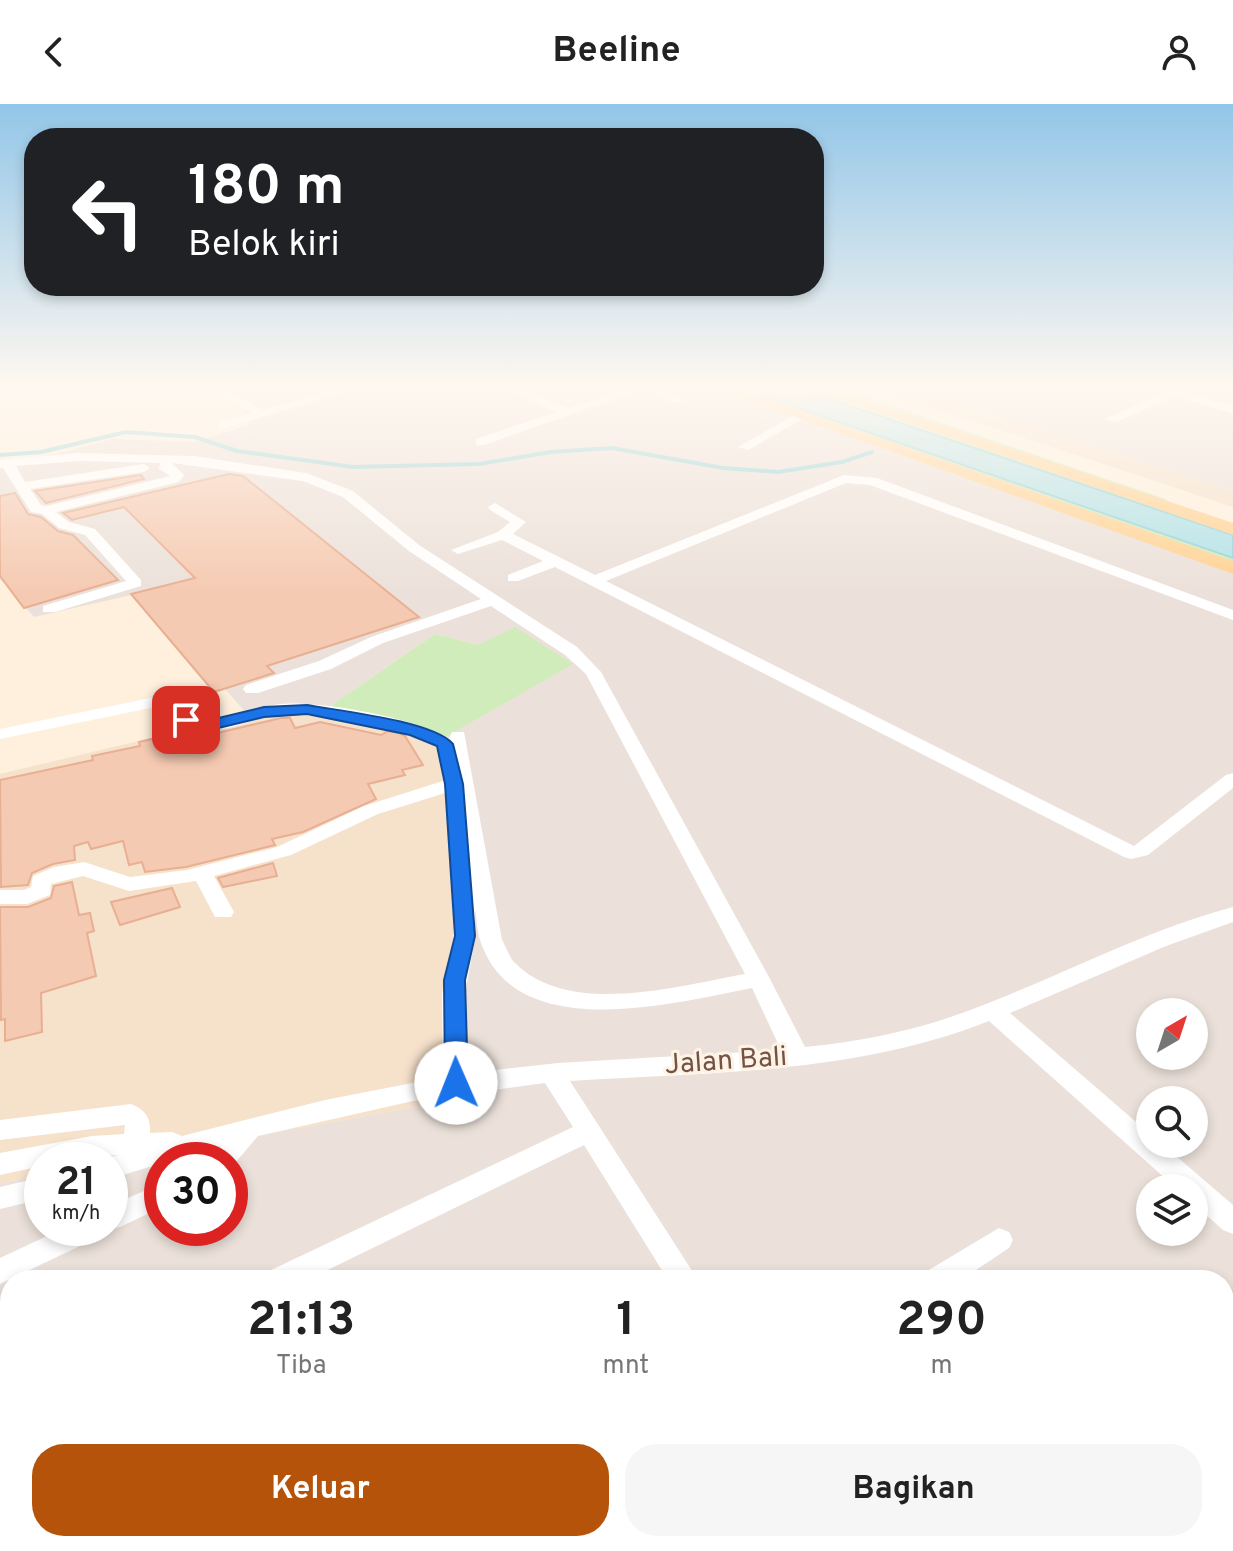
<!DOCTYPE html>
<html lang="id">
<head>
<meta charset="utf-8">
<style>
	:root { --surface:#fff; --page:#f6f6f6; --text:#222; --muted:#767676; --accent:#b45309 }
	body { margin:0; font-family:Overpass,sans-serif; background:var(--page); color:var(--text); height:100vh; display:flex; flex-direction:column; font-size:30px; white-space:nowrap }
	* { box-sizing:border-box; margin:0 }
	p { font-size:26px; color:var(--muted) }
	.icon { flex:none; width:44px; height:44px; fill:none; stroke:currentColor; stroke-width:2; stroke-linecap:round; stroke-linejoin:round }
	.map { position:relative; flex:1; overflow:hidden }
	.drawer { position:absolute; left:0px; top:1166px; width:1234px; height:282px; display:flex; flex-direction:column; background:var(--surface); border-radius:32px 32px 0 0; box-shadow:0 4px 12px #0003 }
	.drawer>* { flex:none }
	.banner { position:absolute; left:24px; top:24px; width:800px; height:168px; border-radius:32px; box-shadow:0 4px 12px #0003; background:#202124; color:#fff; overflow:hidden }
	.needle { width:52px; rotate:39deg }
	.buttons { position:absolute; left:1136px; top:894px; display:grid; gap:16px }
	.buttons a { display:grid; place-items:center; width:72px; height:72px; border-radius:50%; background:var(--surface); box-shadow:0 4px 12px #0003; font-size:40px }
	.speed { position:absolute; left:24px; top:1038px; display:flex; gap:16px; font-size:40px; font-weight:700; text-align:center }
	.speed>* { display:grid; place-content:center; width:104px; height:104px; border-radius:50%; background:var(--surface); box-shadow:0 4px 12px #0003; line-height:1 }
	.speed small { font-size:20px; font-weight:400 }
	.speed .limit { border:12px solid #d22; background:#fff; color:#111 }
	.pin { position:absolute; display:grid; place-items:center; width:68px; height:68px; color:#fff; margin:-34px; border-radius:16px; box-shadow:0 4px 12px #0006 }
	.me { position:absolute; width:88px; margin:-44px; rotate:359deg; stroke-linejoin:round; filter:drop-shadow(0 0 6px #0008) }
	.turn { display:flex; align-items:center; gap:28px; height:168px; padding:0 32px; font-size:36px }
	.turn .icon { width:104px; height:104px; stroke-width:2.5 }
	.turn b { display:block; font-size:56px; line-height:68px }
	.eta { display:flex; justify-content:space-evenly; align-items:center; height:136px; text-align:center }
	.eta b { font-size:48px; font-weight:700; line-height:56px }
	.action { display:flex; gap:16px; margin-top:auto; padding:16px 32px }
	.action a { flex:1; height:92px; border-radius:32px; background:var(--accent); color:#fff; font-size:32px; font-weight:700; line-height:92px; text-align:center }
	.action a+a { background:var(--page); color:var(--text) }
	header { display:flex; justify-content:space-between; align-items:center; height:104px; padding:0 32px; background:var(--surface); font-size:36px; font-weight:700 }
	.map>svg:first-child { display:block }
</style>
</head>
<body>
<header><svg class="icon" aria-label="back" viewBox="0 0 24 24"><path d="M15 5l-7 7 7 7"/></svg>Beeline<svg class="icon" aria-label="person" viewBox="0 0 24 24"><circle cx="12" cy="8" r="4"/><path d="M4 21q1-7 8-7t8 7"/></svg></header>
<div class="map">
<svg width="1233" height="1447" viewBox="0 0 1233 1447">
	<rect width="100%" height="100%" fill="#fef0dd"/>
	<path fill="#f6e1cb" d="M876,285H914L1233,387V403Z
		M287,598L329,603L440,636L460,857L463,994L110,1059V1056H42V1072L0,1079V670L248,611Z"/>
	<path fill="#ebe1da" fill-rule="evenodd" d="M207,285H719L1233,466V1447H0V1079L42,1072V1124H110V1059L463,994L460,857L440,636L478,541L435,530L329,603L287,598L248,611L140,489L34,513L0,475V356L49,352L112,335L194,338L249,321L246,304ZM1150,908H1194V952H1150ZM1150,996H1194V1040H1150ZM162,1056H230V1124H162ZM1150,1084H1194V1128H1150ZM10,1176H1224V1438H10Z
		M914,285H1233V387Z"/>
	<path fill="#d1ecbb" d="M723,285H743L1233,454V464Z
		M799,285H842L1168,396L1158,400L1233,425V431Z
		M515,523L573,560L440,636L329,603L435,530L478,541Z"/>
	<path fill="#b1e2e8" stroke="#96d3da" stroke-width="2" d="M743,285H799L1233,431V454Z"/>
	<g fill="none" stroke-linecap="round" stroke-linejoin="round">
		<path stroke="#96d3da" stroke-width="4" d="M0,351L41,348L126,328L195,333L237,347L353,363L479,360L551,348L612,344L723,364L778,368L842,358L872,348"/>
	</g>
	<path fill="#f5cab2" stroke="#e9af92" stroke-width="2" d="M229,370L243,372L419,513L267,562L274,569L214,588L131,490L195,474L124,403L72,416L63,409Z
		M141,371L144,375L46,399L35,387Z
		M15,389L28,410L41,413L58,427L73,431L118,476L24,504L0,472V392Z
		M281,614H290L295,624L320,618L381,631L388,627L399,629L405,632L423,661L402,666L405,671L368,680L376,695L303,728L272,735L275,741L186,763L145,768L142,758L129,761L123,737L91,745L88,738L74,742L75,756L53,760L32,769L28,781L1,783L0,676L93,656L92,652L140,642L139,638L156,634L157,638L174,635L175,639Z
		M273,759L277,772L223,783L218,774Z
		M72,778L79,811L90,809L94,827L87,829L96,872L41,889L42,928L5,937V915L1,916L0,803H28L51,794L54,782Z
		M172,784L180,803L120,821L111,798Z"/>
	<g fill="none" stroke-linecap="round" stroke-linejoin="round">
		<path fill="#fff" fill-rule="evenodd" d="M209,285H224L263,306L336,285H355L222,325L218,324V318L252,309Z
			M504,285H520L569,304L626,285H643L484,341H476V335L557,308Z
			M649,285H664L683,297L673,299Z
			M1174,285H1190L1185,289L1233,301V309L1175,293L1115,318L1105,315Z
			M798,309L808,312L748,346L738,343Z
			M78,349L194,352L306,369L353,387L419,441L577,543L601,568L770,875L805,943C859,938 913,927 965,908C1055,875 1140,828 1233,803V818L1166,842L1010,909L1150,1030V1040H1162L1233,1101V1130L1223,1126L1194,1100V1084H1176L989,917C855,970 711,968 570,977L698,1176H668L584,1041L307,1176H265L269,1167L573,1023L545,979L413,997L258,1032L230,1065V1056H211L220,1042L162,1056V1059L110,1075V1056H102L118,1051L42,1056V1062L0,1071V1049L92,1032L124,1030L125,1021L0,1036V1016L131,1000C145,1005 151,1014 150,1029L172,1028L182,1032L325,996L443,973L442,889L453,835L454,814L445,689L378,710L291,751L214,772L234,808L231,813H215L196,777L129,787L83,772L51,780L50,791L27,800H0V786H24L31,783L33,772L54,763L84,758L130,773L187,766L277,743L364,702L443,677C442,667 442,649 435,641C421,624 305,608 281,611C255,613 230,628 203,627C183,626 173,609 155,603L0,635V625L155,593L175,599L201,616C228,617 253,603 280,600C320,596 415,614 449,634L452,628H464L502,836C506,843 509,852 514,858C568,914 678,882 745,870L586,570L565,551L491,502L383,539L331,565L258,589H246L243,585L246,581L319,557L371,533L481,495L409,447L343,393L303,377L172,359L184,371L179,378L56,408L69,418L95,425L141,476V482L55,508H43V502L126,477L85,431L59,424L42,410L31,408L3,364H0V356ZM78,357L160,359L159,365L170,372L46,402L41,401L30,385L144,368L150,364L144,360L25,378L16,362ZM475,806C477,815 477,827 480,836C514,942 674,899 752,884L781,946L558,959L468,969L465,889L475,835Z
			M844,371L877,374L1233,506V516L870,381L846,379L606,477L1134,742L1226,671L1233,669V684L1148,751L1131,755L1124,753L555,463L518,477H508V471L543,457L502,436L458,450L451,446L498,428L510,418L490,406L488,403L495,399L526,418L513,430L595,471Z
			M42,1073V1095L0,1105V1083Z
			M162,1079V1103L120,1123L105,1125L101,1132L0,1180V1154L64,1124H110V1102Z
			M999,1124L1009,1128L1013,1136L1009,1144L961,1176H923L927,1167Z
			M839,1438H875L879,1447H843Z"/>
		<path fill="#ffd293" fill-rule="evenodd" d="M717,285H738L1233,457V470Z
			M812,285H834L1233,419V431Z"/>
	</g>
	<linearGradient id="sky" x2="0" y2="1"><stop stop-color="#92c6e8"/><stop offset="0.58" stop-color="#fff8f0"/><stop offset="1" stop-color="#fff8f0" stop-opacity="0"/></linearGradient>
	<rect width="1233" height="488" fill="url(#sky)"/>
	<path fill="#1a73e8" stroke="#114b97" stroke-width="2" d="M307,601C340,607 433,617 453,640L463,680L475,832L465,876L468,979L464,985L456,988L448,985L445,979L444,876L455,832L445,680L437,642L410,631L307,610L264,613L206,627L178,616L186,612L206,617L264,603Z"/>
	<g text-anchor="middle" dominant-baseline="central" stroke-width="6" stroke-linejoin="round" paint-order="stroke">
		<g font-size="28" fill="#745344" stroke="#fff3e5">
			<text transform="translate(726 958) rotate(-4)">Jalan Bali</text>
		</g>
	</g>
</svg>
<div class="buttons">
<a><svg class="needle" viewBox="-14 -14 28 28"><path d="M0-13l5 13h-10z" fill="#e53935"/><path d="M0 13l5-13h-10z" fill="#767676"/></svg></a>
<a><svg class="icon" aria-label="search" viewBox="0 0 24 24"><circle cx="10" cy="10" r="6"/><path d="M15 15l6 6"/></svg></a>
<a><svg class="icon" aria-label="layers" viewBox="0 0 24 24"><path d="M12 4l9 5-9 5-9-5zM3 14l9 5 9-5"/></svg></a>
</div>
<div class="speed"><div>21<small>km/h</small></div><div class="limit">30</div></div>
<div class="pin" style="left:186px;top:616px;background:#d93025"><svg class="icon" aria-label="arrive" viewBox="0 0 24 24"><path d="M6 21V4h12l-3 4 3 4H6"/></svg></div>
<svg class="me" style="left:456px;top:979px" viewBox="-20 -20 40 40"><circle r="19" fill="#fff"/><path d="M0-13L10 11 0 6-10 11z" fill="#1a73e8"/></svg>
<div class="banner">
<div class="turn"><svg class="icon" aria-label="left" viewBox="0 0 24 24"><path d="M17 20v-9H6M10 6l-5 5 5 5"/></svg><div><b>180 m</b>Belok kiri</div></div>
</div>
<section class="drawer">
<div class="eta">
<div><b>21:13</b><p>Tiba</p></div>
<div><b>1</b><p>mnt</p></div>
<div><b>290</b><p>m</p></div>
</div>
<div class="action"><a>Keluar</a><a>Bagikan</a></div>
</section>
</div>
</body>
</html>
